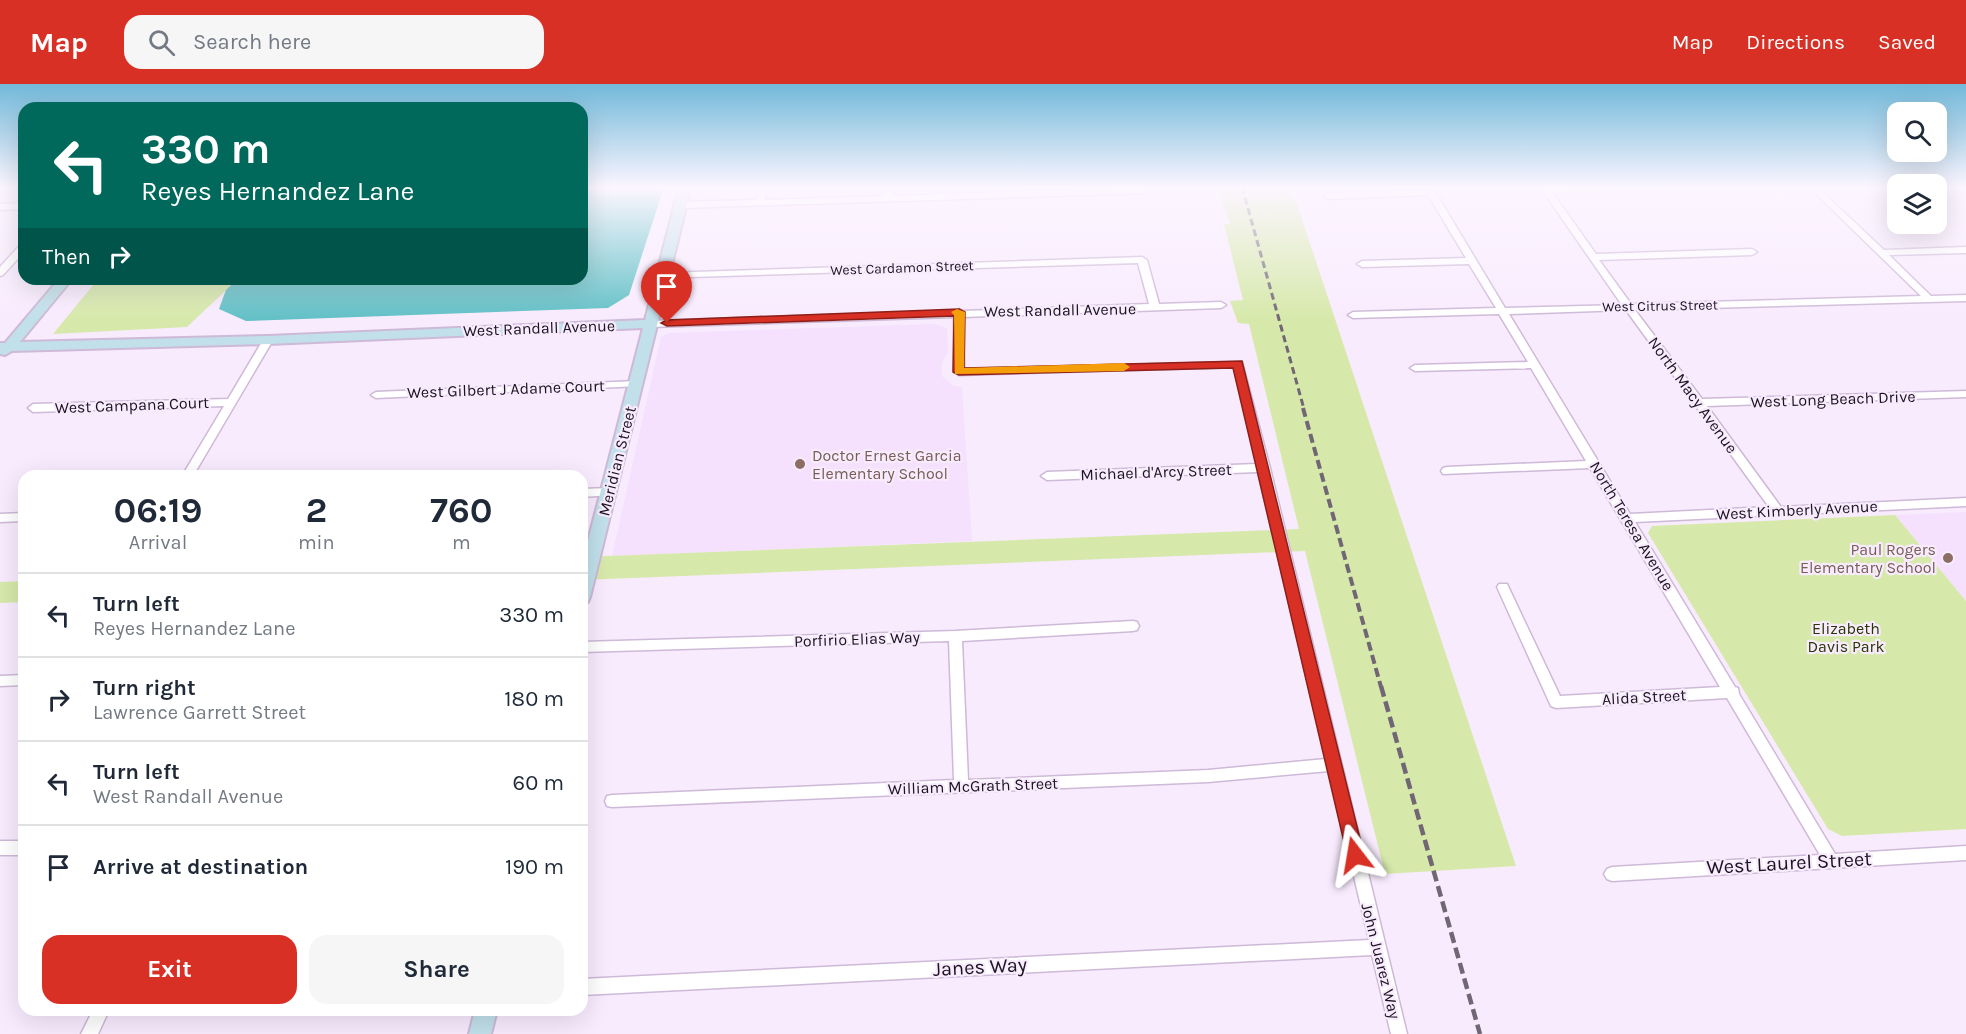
<!DOCTYPE html>
<html lang="en">
<head>
<meta charset="utf-8">
<style>
	:root { --surface:#fff; --page:#f6f6f7; --text:#1f2937; --muted:#747a83; --line:#e0e1e3; --accent:#d93025 }
	body { margin:0; font-family:Karla,sans-serif; background:var(--page); color:var(--text); height:100vh; display:flex; flex-direction:column; font-size:22px; white-space:nowrap }
	* { box-sizing:border-box; margin:0 }
	p { font-size:20px; color:var(--muted) }
	.icon { flex:none; width:33px; height:33px; fill:none; stroke:currentColor; stroke-width:2; stroke-linecap:round; stroke-linejoin:round }
	.map { position:relative; flex:1; overflow:hidden }
	.drawer { position:absolute; left:18px; top:386px; width:570px; height:546px; display:flex; flex-direction:column; background:var(--surface); border-radius:18px; box-shadow:0 6px 24px #0002 }
	.drawer>* { flex:none }
	.top-card { position:absolute; left:18px; top:18px; width:570px; height:183px; border-radius:18px; box-shadow:0 6px 24px #0002; background:#00695c; color:#fff; overflow:hidden }
	.fabs { position:absolute; left:1887px; top:18px; display:grid; gap:12px }
	.fabs a { display:grid; place-items:center; width:60px; height:60px; border-radius:12px; background:var(--surface); box-shadow:0 6px 24px #0002; font-size:30px }
	.pin { position:absolute; display:grid; place-items:center; width:51px; height:51px; color:#fff; margin:-62px -26px; border-radius:50% 50% 50% 0; rotate:-45deg; box-shadow:0 0 6px #0007 }
	.pin .icon { rotate:45deg }
	.me { position:absolute; width:66px; margin:-33px; rotate:346deg; stroke-linejoin:round; filter:drop-shadow(0 0 4px #0008) }
	.turn { display:flex; align-items:center; gap:21px; height:126px; padding:0 24px; font-size:27px }
	.turn .icon { width:78px; height:78px; stroke-width:2.5 }
	.turn b { display:block; font-size:42px; line-height:51px }
	.then { display:flex; align-items:center; height:57px; padding:0 24px; background:#0003; gap:12px; font-size:22px }
	.eta { display:flex; justify-content:space-evenly; align-items:center; height:102px; text-align:center }
	.eta b { font-size:36px; font-weight:700; line-height:42px }
	.action { display:flex; gap:12px; margin-top:auto; padding:12px 24px }
	.action a { flex:1; height:69px; border-radius:18px; background:var(--accent); color:#fff; font-size:24px; font-weight:700; line-height:69px; text-align:center }
	.action a+a { background:var(--page); color:var(--text) }
	ul { padding:0; list-style:none }
	li { display:flex; align-items:center; gap:18px; height:84px; padding:0 24px; border-top:2px solid var(--line) }
	li div { flex:1 }
	li b { display:block; font-size:22px }
	li em { font-style:normal }
	header { display:flex; align-items:center; gap:36px; box-sizing:border-box; height:84px; padding:0 30px; background:var(--accent); color:#fff }
	header strong { font-size:28px }
	nav { display:flex; gap:33px; margin-inline-start:auto; font-size:21px }
	.search { width:420px; height:54px; background:var(--page); display:flex; align-items:center; gap:15px; box-sizing:border-box; padding:0 21px; border-radius:18px; color:var(--muted); font-size:22px }
	.map>svg:first-child { display:block }
</style>
</head>
<body>
<header>
<strong>Map</strong>
<div class="search"><svg class="icon" aria-label="search" viewBox="0 0 24 24"><circle cx="10" cy="10" r="6"/><path d="M15 15l6 6"/></svg>Search here</div>
<nav><a>Map</a><a>Directions</a><a>Saved</a></nav>
</header>
<div class="map">
<svg width="1966" height="950" viewBox="0 0 1966 950">
	<rect width="100%" height="100%" fill="#f8ebfe"/>
	<path fill="#f5e0fe" d="M934,240L947,244L948,268L942,279V292L954,302L962,303L972,457L612,472L661,253L669,249Z
		M1966,428V517L1895,431Z"/>
	<path fill="#d6e9aa" d="M1217,103H1287L1292,114H1295L1516,782L1385,790L1305,467L582,496V473L1299,445L1249,240L1238,239L1230,217L1243,216L1224,140H1230Z
		M98,195H238L187,243L53,250Z
		M1895,431L1966,517V745L1842,752L1828,745L1648,449L1652,442Z
		M24,497V518L0,519V498Z"/>
	<path fill="#61c0c6" d="M582,103H664L629,211L608,224L246,237L219,225L226,206L238,195H582Z"/>
	<g fill="none" stroke-linecap="round" stroke-linejoin="round">
		<g stroke="#ceb9d7" stroke-width="3">
			<path id="street" d="M758,103H766L765,116L884,112V103H892V112L1142,103H1150L1151,106L1147,109L682,124L678,121L682,118L756,116Z
				M1540,103H1683L1679,106L1552,108L1596,170L1752,165L1757,168L1752,171L1599,176L1631,220L1921,212L1809,103H1817L1884,166L1966,163V169L1889,171L1931,212L1966,211V217L1635,226L1702,315L1966,307V313L1707,322L1781,423L1966,414V422L1635,438L1735,603L1738,604L1739,610L1835,770L1966,762V776L1612,797L1607,795L1604,790L1607,785L1612,783L1820,771L1727,614L1556,624L1551,622L1497,503L1499,500H1507L1560,612L1720,603L1590,384L1443,390L1441,387L1443,384L1447,383L1586,377L1531,284L1415,287L1410,284L1415,281L1528,278L1499,230L1353,234L1348,231L1353,228L1496,224L1469,180L1362,183L1357,180L1362,177L1466,174L1428,111L1328,115L1324,112L1328,109L1434,106L1505,224L1622,221ZM1626,226L1769,423L1630,430L1509,230Z
				M24,119V125L0,126V120Z
				M24,159V168L3,191L0,192V183L21,160Z
				M1142,173L1147,176L1159,220L1221,218L1226,221L1221,224L964,233V285L1242,278L1270,384L1407,950H1391L1372,871L582,911V895L1369,856L1329,687L1208,698L612,723L607,722L605,717L607,712L612,711L954,696L949,557L582,568V558L955,547L1133,537L1137,538L1139,542L1137,546L1133,547L962,557L968,696L1208,686L1326,675L1258,388L1047,396L1041,392L1047,388L1257,380L1234,283L959,291L954,288V233L651,243L646,240L651,237L955,227L959,225L963,227L1149,220L1138,179L660,194V190L663,189Z
				M268,253L273,256L193,392H182L224,322L33,328L28,324L33,320L228,315L263,256Z
				M637,297L642,300L641,302L376,314L371,311L376,308Z
				M609,404L615,408L613,411L582,413V405Z
				M24,429V437L0,438V430Z
				M24,591V601L0,602V592Z
				M0,757H24V771H0Z
				M93,926H109L98,950H81Z"/>
		</g>
		<g stroke="#ceb9d7" stroke-width="4">
			<path id="secondary" d="M679,103H691L590,513L588,518L582,520V480L643,244L268,260L12,267L5,271L0,270V259H5L59,195H72L20,258L268,252L645,236Z
				M475,926H497L491,950H469Z"/>
		</g>
		<use href="#street" fill="#fff" fill-rule="evenodd"/>
		<use href="#secondary" fill="#c1e0ea" fill-rule="evenodd"/>
		<path stroke="#706674" stroke-width="3" stroke-dasharray="7 4" stroke-linecap="butt" d="M1242,103L1304,325"/>
		<path stroke="#706674" stroke-width="4" stroke-dasharray="9 4.5" stroke-linecap="butt" d="M1303,324L1381,603"/>
		<path stroke="#706674" stroke-width="4.5" stroke-dasharray="11 5" stroke-linecap="butt" d="M1381,602L1480,950"/>
	</g>
	<linearGradient id="sky" x2="0" y2="1"><stop stop-color="#72b9da"/><stop offset="0.44" stop-color="#fcf6ff"/><stop offset="1" stop-color="#fcf6ff" stop-opacity="0"/></linearGradient>
	<rect width="1966" height="236" fill="url(#sky)"/>
	<path fill="#d93025" stroke="#8d1f18" stroke-width="1.5" d="M959,225L965,228L964,284L1242,277L1364,771L1361,777L1355,779L1349,777L1347,771L1233,284L959,291L953,288L954,232L667,242L661,239L667,236Z"/>
	<path fill="#f59e0b" d="M957,225L965,228L964,284L1124,279L1130,283L1124,287L955,290L954,231L951,228Z"/>
	<g fill="#8d6e63" stroke="#f8ebfe" stroke-width="2">
		<circle cx="800" cy="380" r="6"/>
		<circle cx="1948" cy="474" r="6"/>
	</g>
	<g text-anchor="middle" dominant-baseline="central" stroke-width="4.5" stroke-linejoin="round" paint-order="stroke">
		<g font-size="14" fill="#1b131e" stroke="#f8ebfe">
			<text transform="translate(902 184) rotate(-2)">West Cardamon Street</text>
			<text transform="translate(1660 222) rotate(-1)">West Citrus Street</text>
		</g>
		<g font-size="16" fill="#1b131e" stroke="#f8ebfe">
			<text transform="translate(1060 226) rotate(-1)">West Randall Avenue</text>
			<text transform="translate(539 244) rotate(-2)">West Randall Avenue</text>
			<text transform="translate(506 305) rotate(-2)">West Gilbert J Adame Court</text>
			<text transform="translate(1693 311) rotate(54)">North Macy Avenue</text>
			<text transform="translate(1833 315) rotate(-2)">West Long Beach Drive</text>
			<text transform="translate(132 321) rotate(-2)">West Campana Court</text>
			<text transform="translate(617 377) rotate(-76)">Meridian Street</text>
			<text transform="translate(1156 388) rotate(-2)">Michael d'Arcy Street</text>
			<text transform="translate(1797 426) rotate(-3)">West Kimberly Avenue</text>
			<text transform="translate(1632 442) rotate(59)">North Teresa Avenue</text>
			<text transform="translate(857 555) rotate(-2)">Porfirio Elias Way</text>
			<text transform="translate(1644 613) rotate(-3)">Alida Street</text>
			<text transform="translate(973 702) rotate(-2)">William McGrath Street</text>
			<text transform="translate(1381 877) rotate(76)">John Juarez Way</text>
		</g>
		<g font-size="16" fill="#785e54" stroke="#f8ebfe" text-anchor="start">
			<text x="812" y="371">Doctor Ernest Garcia<tspan x="812" dy="18">Elementary School</tspan></text>
			<text x="1936" y="465" text-anchor="end">Paul Rogers<tspan x="1936" dy="18">Elementary School</tspan></text>
		</g>
		<g font-size="16" fill="#283401" stroke="#f8ebfe">
			<text x="1846" y="544">Elizabeth<tspan x="1846" dy="18">Davis Park</tspan></text>
		</g>
		<g font-size="20" fill="#1b131e" stroke="#f8ebfe">
			<text transform="translate(1789 779) rotate(-3)">West Laurel Street</text>
			<text transform="translate(980 883) rotate(-3)">Janes Way</text>
		</g>
	</g>
</svg>
<div class="fabs">
<a><svg class="icon" aria-label="search" viewBox="0 0 24 24"><circle cx="10" cy="10" r="6"/><path d="M15 15l6 6"/></svg></a>
<a><svg class="icon" aria-label="layers" viewBox="0 0 24 24"><path d="M12 4l9 5-9 5-9-5zM3 14l9 5 9-5"/></svg></a>
</div>
<div class="pin" style="left:667px;top:239px;background:#d93025"><svg class="icon" aria-label="arrive" viewBox="0 0 24 24"><path d="M6 21V4h12l-3 4 3 4H6"/></svg></div>
<svg class="me" style="left:1355px;top:771px" viewBox="-20 -20 40 40"><path d="M0-17L14 15 0 8-14 15z" fill="#d93025" stroke="#fff" stroke-width="4"/></svg>
<div class="top-card">
<div class="turn"><svg class="icon" aria-label="left" viewBox="0 0 24 24"><path d="M17 20v-9H6M10 6l-5 5 5 5"/></svg><div><b>330 m</b>Reyes Hernandez Lane</div></div>
<div class="then">Then<svg class="icon" aria-label="right" viewBox="0 0 24 24"><path d="M7 20v-9h11M14 6l5 5-5 5"/></svg></div>
</div>
<section class="drawer">
<div class="eta">
<div><b>06:19</b><p>Arrival</p></div>
<div><b>2</b><p>min</p></div>
<div><b>760</b><p>m</p></div>
</div>
<ul>
<li><svg class="icon" aria-label="left" viewBox="0 0 24 24"><path d="M17 20v-9H6M10 6l-5 5 5 5"/></svg><div><b>Turn left</b><p>Reyes Hernandez Lane</p></div><em>330 m</em></li>
<li><svg class="icon" aria-label="right" viewBox="0 0 24 24"><path d="M7 20v-9h11M14 6l5 5-5 5"/></svg><div><b>Turn right</b><p>Lawrence Garrett Street</p></div><em>180 m</em></li>
<li><svg class="icon" aria-label="left" viewBox="0 0 24 24"><path d="M17 20v-9H6M10 6l-5 5 5 5"/></svg><div><b>Turn left</b><p>West Randall Avenue</p></div><em>60 m</em></li>
<li><svg class="icon" aria-label="arrive" viewBox="0 0 24 24"><path d="M6 21V4h12l-3 4 3 4H6"/></svg><div><b>Arrive at destination</b></div><em>190 m</em></li>
</ul>
<div class="action"><a>Exit</a><a>Share</a></div>
</section>
</div>
</body>
</html>
